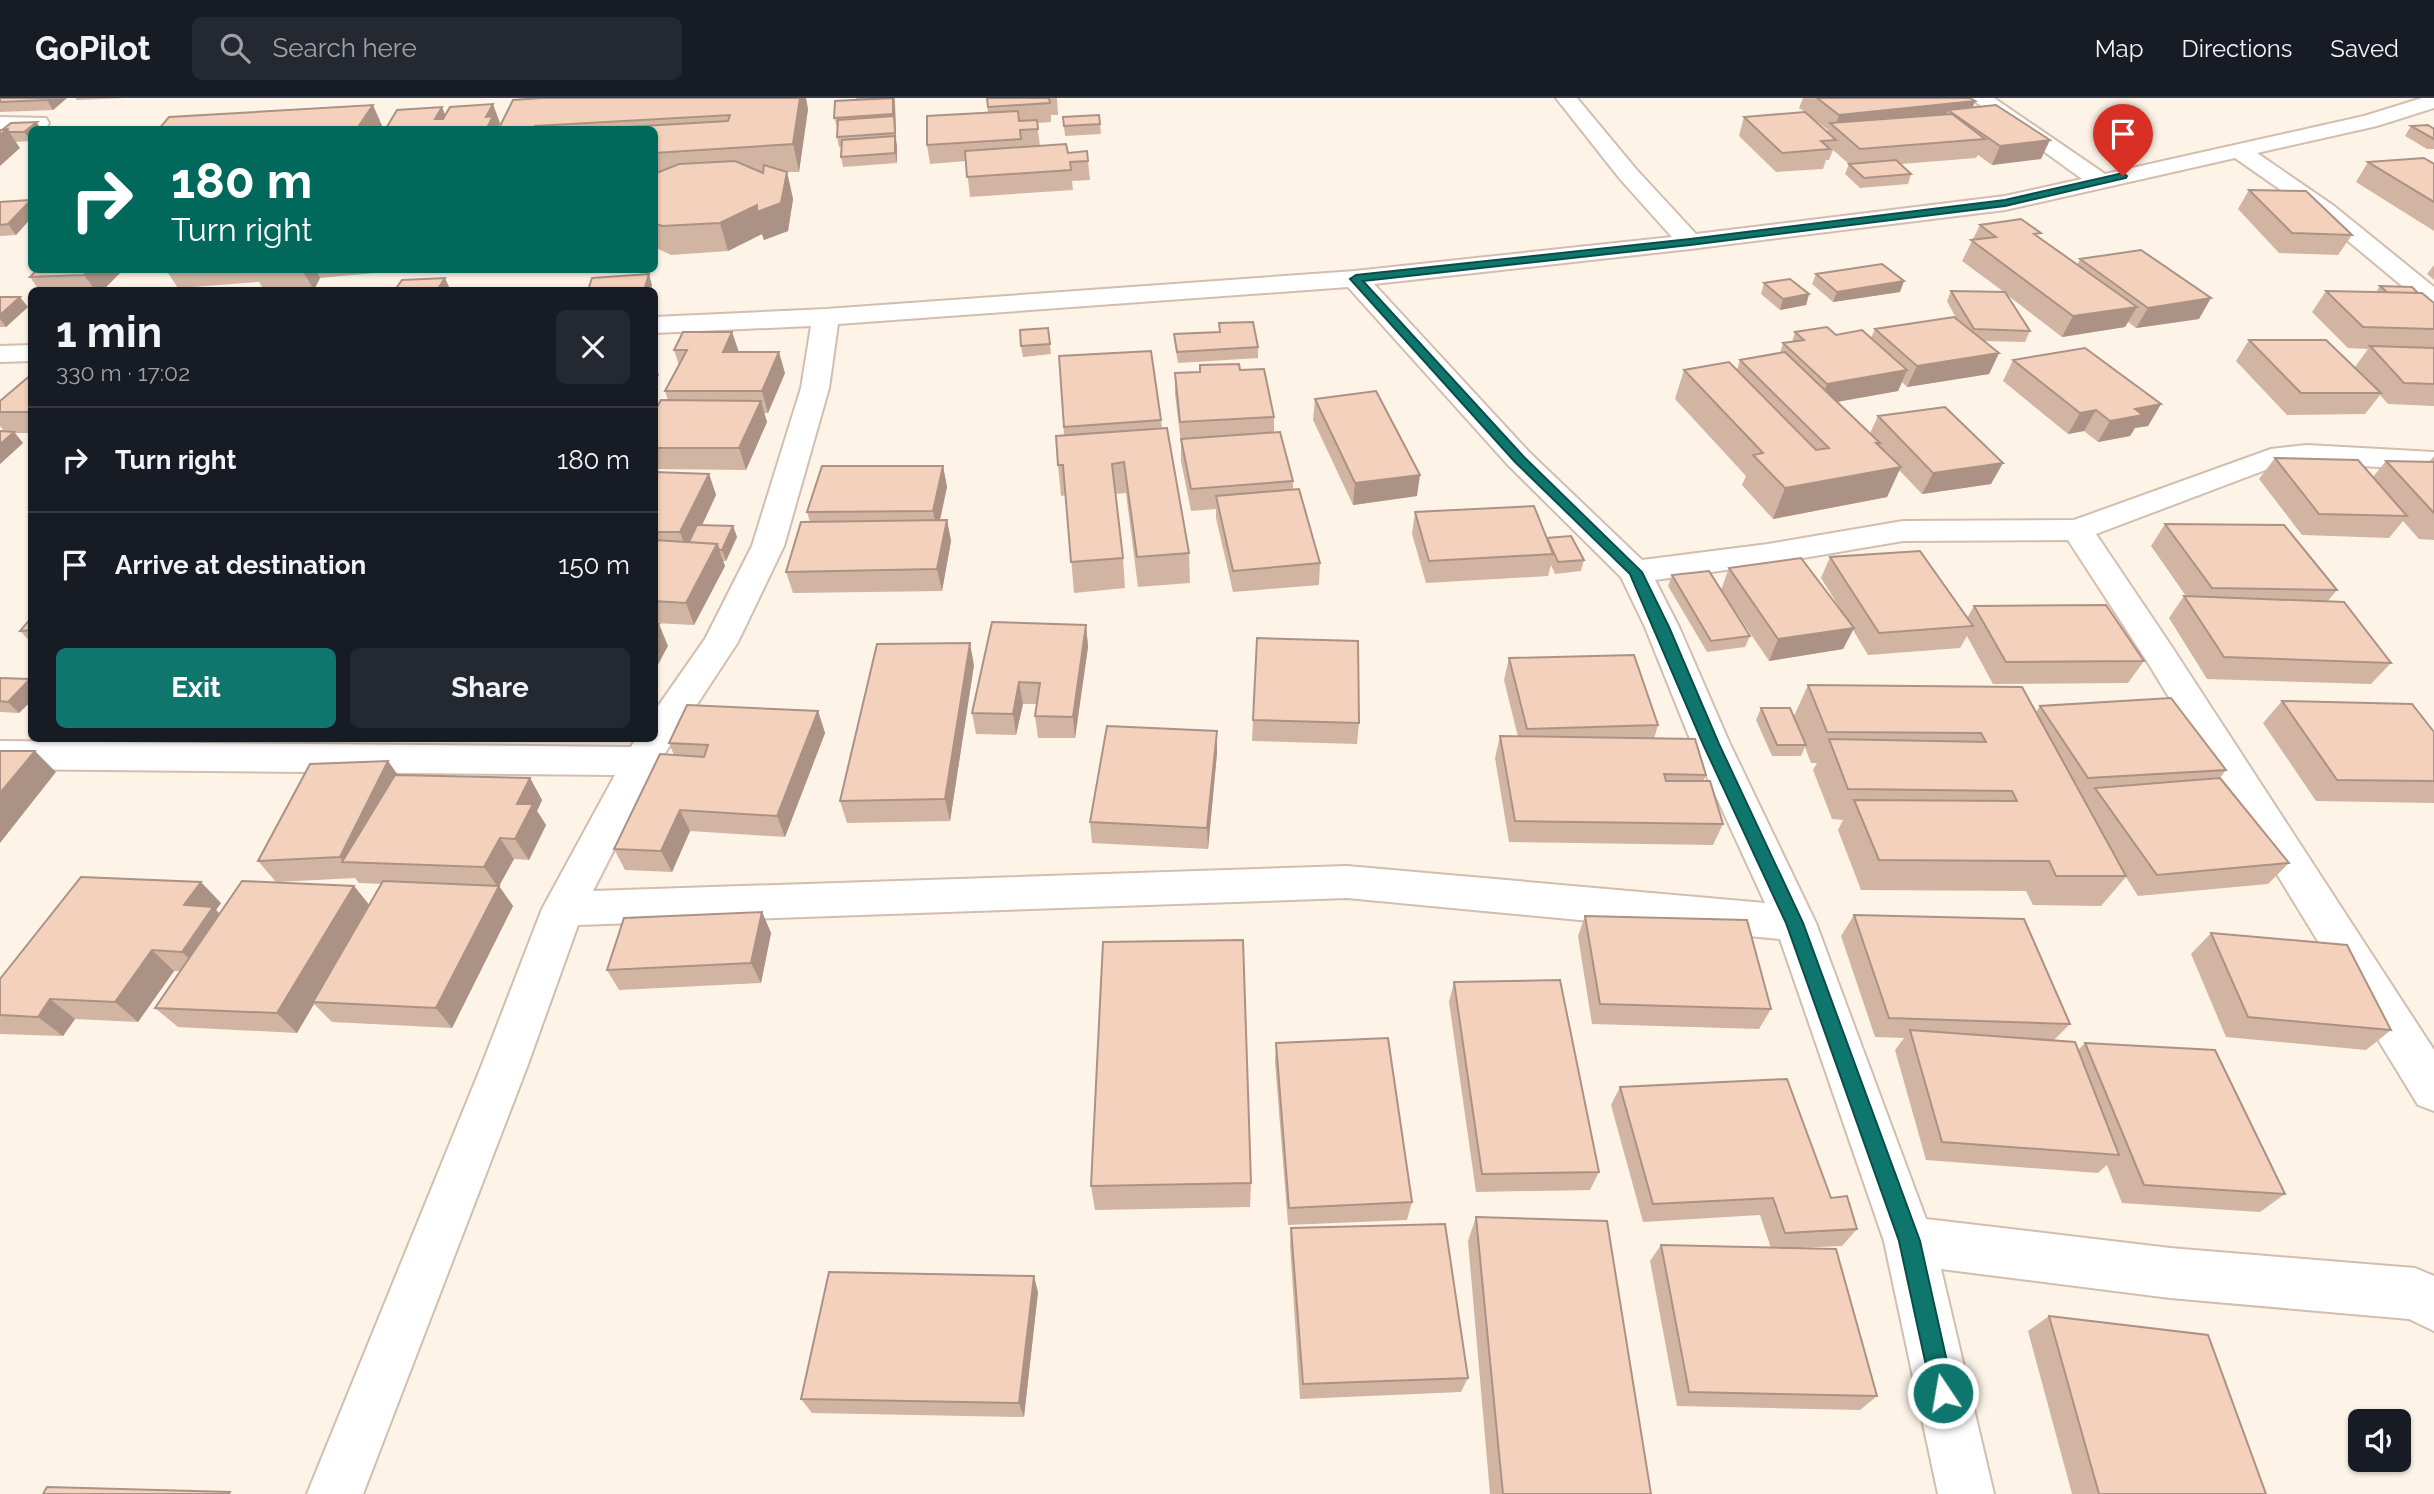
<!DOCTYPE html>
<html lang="en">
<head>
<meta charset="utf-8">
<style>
	:root { --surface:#171b24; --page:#242831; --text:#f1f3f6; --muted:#9ea1a6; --line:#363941; --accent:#0f766e }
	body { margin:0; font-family:Raleway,sans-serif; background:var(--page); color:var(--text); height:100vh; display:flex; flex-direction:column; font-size:26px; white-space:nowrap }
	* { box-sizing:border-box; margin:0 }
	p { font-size:23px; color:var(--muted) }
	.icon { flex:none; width:38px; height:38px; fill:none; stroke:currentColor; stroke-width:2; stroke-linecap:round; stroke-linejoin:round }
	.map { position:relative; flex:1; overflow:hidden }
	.drawer { position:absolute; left:28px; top:189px; width:630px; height:455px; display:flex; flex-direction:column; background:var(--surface); border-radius:10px; box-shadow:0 2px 5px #0004 }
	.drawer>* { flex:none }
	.guide { position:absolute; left:28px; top:28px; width:630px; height:147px; border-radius:10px; box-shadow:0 2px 5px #0004; background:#00695c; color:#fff; overflow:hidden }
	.tools { position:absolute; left:2348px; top:1311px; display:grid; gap:14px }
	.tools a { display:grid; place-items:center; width:63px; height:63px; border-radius:10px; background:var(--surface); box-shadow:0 2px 5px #0004; font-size:35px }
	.pin { position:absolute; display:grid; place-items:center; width:60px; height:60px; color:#fff; margin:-72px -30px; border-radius:50% 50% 50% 0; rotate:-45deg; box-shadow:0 0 7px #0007 }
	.pin .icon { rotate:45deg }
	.me { position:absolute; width:77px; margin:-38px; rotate:348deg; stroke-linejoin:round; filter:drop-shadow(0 0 5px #0008) }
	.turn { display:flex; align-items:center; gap:24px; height:147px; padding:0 28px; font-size:32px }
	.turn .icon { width:91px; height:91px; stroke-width:2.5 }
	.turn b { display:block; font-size:49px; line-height:60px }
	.round { display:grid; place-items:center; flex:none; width:74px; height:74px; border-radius:10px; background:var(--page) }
	.headline { display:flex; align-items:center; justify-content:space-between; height:119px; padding:0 28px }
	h1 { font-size:42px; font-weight:700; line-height:52px }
	.button { display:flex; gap:14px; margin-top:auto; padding:14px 28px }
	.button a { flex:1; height:80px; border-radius:10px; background:var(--accent); color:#fff; font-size:28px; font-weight:700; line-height:80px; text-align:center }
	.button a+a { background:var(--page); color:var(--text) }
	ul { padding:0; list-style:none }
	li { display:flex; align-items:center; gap:21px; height:105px; padding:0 28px; border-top:2px solid var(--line) }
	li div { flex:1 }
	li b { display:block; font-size:26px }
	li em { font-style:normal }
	header { display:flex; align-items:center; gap:42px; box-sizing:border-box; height:98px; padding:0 35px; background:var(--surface); border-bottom:2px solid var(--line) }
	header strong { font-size:33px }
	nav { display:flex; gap:38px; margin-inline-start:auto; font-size:24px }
	.search { width:490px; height:63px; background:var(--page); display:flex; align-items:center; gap:18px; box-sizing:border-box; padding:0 24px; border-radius:10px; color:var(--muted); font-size:26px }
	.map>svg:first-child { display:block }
</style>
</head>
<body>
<header>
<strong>GoPilot</strong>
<div class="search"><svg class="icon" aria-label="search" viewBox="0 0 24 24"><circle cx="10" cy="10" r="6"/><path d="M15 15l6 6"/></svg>Search here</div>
<nav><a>Map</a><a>Directions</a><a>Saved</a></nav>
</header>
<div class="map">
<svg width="2434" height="1396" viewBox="0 0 2434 1396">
	<rect width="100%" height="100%" fill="#fdf4e7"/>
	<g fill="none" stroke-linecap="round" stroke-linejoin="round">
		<g stroke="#d3bdae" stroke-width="4">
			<path id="minor" d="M1556,0H1577L1636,71L1696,136L2005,98L2082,81L1970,0H1994L2105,76L2364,18L2422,0H2434V10L2377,28L2257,55L2334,108L2434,189V210L2425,207L2318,118L2235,60L2005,112L1690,151L1374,186L1530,355L1642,462L1768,446L1903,423L2074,422L2271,351L2307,347L2434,354V372L2307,365L2276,368L2096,436L2172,549L2434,952V1013L2418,1007L2148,565L2068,442L1903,443L1768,466L1655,482L1679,529L1730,646L1816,825L1926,1121L2170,1150L2415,1170L2434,1178V1233L2409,1221L2170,1200L1941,1171L1994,1396H1938L1884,1143L1780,841L1347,800L578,827L527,969L363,1396H307L481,969L542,811L615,677L0,671V643L631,649L636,640H654V614L705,541L752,448L801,290L811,228L654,235V219L826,211L1355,173L1672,139L1620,81ZM1348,189L1508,367L1621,479L1645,529L1692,646L1765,805L1347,768L593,793L656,669L738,544L784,448L829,290L838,226Z
				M0,19L46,20L49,25L46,30L0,31Z
				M32,247V263L0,264V248Z"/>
		</g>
		<use href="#minor" fill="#fff" fill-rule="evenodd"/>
	</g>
	<path fill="#d2b4a3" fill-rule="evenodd" d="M0,0H67L53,12L0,14Z
		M75,0H126L77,2Z
		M856,0H895L897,65L843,69L841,59L842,49H839L837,39V29L834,20L856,2Z
		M987,0H1057L1058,17H1051V24L1037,25L1040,48L1068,55L1088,63L1090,82L1072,83L1073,92L970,99L966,63L930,66L927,47L988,15Z
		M1803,0H1970L1975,3L1973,9L2041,61L1992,67L1978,57L1976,60L1901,66L1911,76L1908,86L1860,90L1845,76L1849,66L1833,52L1829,62H1826L1823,71L1776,74L1739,38L1744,19L1805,14L1799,10ZM1806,15L1828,32L1827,34Z
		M513,2L808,11L799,74H787L793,101L788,133L764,142L762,136L728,153L671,157L654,149V32H498Z
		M1063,19L1100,26L1101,36L1065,38Z
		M2411,28L2434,31V51H2427L2405,38Z
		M0,32H32V43L15,44L20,50Z
		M2368,64L2434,66V133L2356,84Z
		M2249,92L2352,137L2338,157L2279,155L2238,111Z
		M31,102L32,119L16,137L0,138V104Z
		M1980,127L2039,139L2077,167L2080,161L2199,221L2136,230L2128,224L2125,229L2062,239L2006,196L2030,233L2025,244L1984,243L1999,255L1989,276L1907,289L1902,284L1898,293L1837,304L1870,335L1878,318L1991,386L1922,396L1899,372L1887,399L1773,421L1742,387L1746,378L1675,301L1684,272H1737L1740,262L1780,255L1783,245L1792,244L1795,234L1836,237L1871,240L1875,231L1956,220L1947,203L1951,193L2004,194L1962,163Z
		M2434,167V182L2427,176Z
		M123,172L103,192H39L30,179Z
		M159,172H398L397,173L320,180L314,192H264L259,184L178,190L168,175H161Z
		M1816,176L1900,194L1833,204L1812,186Z
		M1764,185L1809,196L1806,207L1780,212L1761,196Z
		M2380,188L2418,195L2434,205V308L2388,306L2380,297L2365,316L2287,317L2236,263L2249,242L2355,269L2368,251L2348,250L2312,214L2326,193L2376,194Z
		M0,199L28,209L6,229H0Z
		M1219,225L1258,249V260L1178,265L1175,247L1174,236L1219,234Z
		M1048,230L1051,256L1023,259L1021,248Z
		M732,234L739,254L785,275L768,315H764L767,324L746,372L654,371V314L668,302L665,293L679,267L674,252Z
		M1059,258L1161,322L1162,330L1189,455L1190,485L1138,489L1126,395L1115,396L1123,460L1125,490L1074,495L1066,397L1061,398L1058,367L1064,337Z
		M2013,262L2161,306L2148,328L2135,330L2130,338L2098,344L2084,333L2068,336L2003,283Z
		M1175,275L1274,319V334L1293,383V392L1320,465L1319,487L1233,494L1216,420V411L1191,413L1181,363V345L1175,296Z
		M32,276V335H15L23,345L0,366V333H4L0,328V303Z
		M1315,301L1417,398L1353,407L1313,322Z
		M2434,358V442L2419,441L2403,423L2389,440L2302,437L2259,381L2275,360L2373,379L2386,363L2429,364Z
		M943,368L947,389L940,422H947L951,443L942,493L793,495L786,474L810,424L807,414Z
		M654,374L709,376L716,397L702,427L733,428L737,439L726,463H723L725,468L694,527L654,525Z
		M1415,414L1547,440L1584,462L1581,473L1555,476L1551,467L1548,478L1426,485L1412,436Z
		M2165,426L2337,492L2328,503L2391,565L2371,586L2207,581L2169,520L2184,498H2186L2151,448Z
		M1830,459L1967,520L1974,508L2144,563L2128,585L1993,586L1967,538L1960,550L1868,557L1853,532L1843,551L1769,563L1723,495L1750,538L1745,549L1707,554L1668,488L1672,477L1721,492L1729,470L1841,512L1821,480Z
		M32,519V545L20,533Z
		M1086,527L1088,549L1075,640H1038L1035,618L1037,606H1023L1016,637L976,636L972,615Z
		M1257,540L1359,625L1357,646L1252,643Z
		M1509,560L1658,627L1654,641L1706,677L1703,683L1723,726L1713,747L1509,744L1495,660L1500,638L1518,639L1504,582Z
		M974,567L950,723L847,725L840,703Z
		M0,580L30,581L32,583V602L19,615L0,614Z
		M1808,587L2036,614L2040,608L2226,672L2220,680L2289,765L2268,786L2138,798L2126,779L2101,808L2033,807L2026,793L1861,792L1838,732L1843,722L1832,721L1813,672L1817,665H1811L1805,649L1801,658H1772L1756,622L1761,610L1794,618Z
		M2282,603L2434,634V705L2316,703L2263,625Z
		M818,613L825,635L785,739L690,733L672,774L625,772L614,751L674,657L669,645Z
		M1217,655L1208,751L1092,745L1090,724Z
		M397,677L530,680L542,702L537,713L546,727L529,762L514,761L499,788L513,808L452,930L332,924L314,906L297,935L178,929L155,910L180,873H174L138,924L75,921L63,938L0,936V881L221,805L216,812L220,816L354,788L369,807L381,786L359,785L355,780L276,784L258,763Z
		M762,814L771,835L761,885L619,892L607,872Z
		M1854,817L2070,926L2054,942L2078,952L2085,945L2285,1096L2260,1114L2122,1105L2107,1067L2098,1075L1926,1062L1895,952L1904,940L1875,939L1841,838Z
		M1585,818L1771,911L1759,931L1592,926L1578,838Z
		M2211,835L2391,932L2366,952L2226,939L2191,856Z
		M1454,884L1599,1074L1590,1092L1476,1094L1449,904Z
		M1276,945L1412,1104L1407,1122L1288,1127L1275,964Z
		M1620,989L1831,1100L1857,1131L1842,1148L1794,1150L1877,1298L1860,1312L1677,1308L1650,1163L1661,1147L1771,1150L1760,1117L1643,1124L1611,1007Z
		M1251,1085L1250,1109L1095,1112L1091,1088Z
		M1476,1119L1651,1396H1490L1468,1143Z
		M1291,1130L1468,1280L1461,1294L1300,1301L1290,1147Z
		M1038,1194L1024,1319L812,1315L801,1301Z
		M2049,1218L2266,1396H2072L2028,1233Z"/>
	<path fill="#ab9284" d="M50,0H67L53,12L47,2Z
		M800,0H806L808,11L799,74L793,46Z
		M894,0L895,9L896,45L893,16Z
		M1975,3L1968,22L1948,12L1943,25L1835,29L1839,17Z
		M493,6L500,25L498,30V32H486V19Z
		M373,7L384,32H356Z
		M442,9L450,28L435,21Z
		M37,24L41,32H32L31,43L24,34Z
		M7,31L20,50L0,68V37Z
		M895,38L897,48V65L895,55Z
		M2050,42L2041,61L1992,67L2000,48Z
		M787,74L793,101L788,133L764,142L762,136L728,153L720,125Z
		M31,102L32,119L16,137L8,126Z
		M90,172H123L103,192H95L84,177Z
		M302,172H316L320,180L314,192Z
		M649,176L652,187L651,192H645Z
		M445,180L450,191L448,192H437Z
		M1904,183L1900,194L1833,204L1837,194Z
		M1809,196L1806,207L1780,212L1783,201Z
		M20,199L28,209L6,229L0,221V217Z
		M2211,200L2199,221L2136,230L2148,210Z
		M2137,209L2125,229L2062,239L2073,218Z
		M732,234L739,255L723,254Z
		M779,254L785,275L768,315L762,293Z
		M1999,255L1989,276L1907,289L1917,268Z
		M654,265L659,277L654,288Z
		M1907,272L1898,293L1819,307L1827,286Z
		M761,303L767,324L746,372L739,350Z
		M2161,306L2148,328L2135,330L2130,338L2098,344L2110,323L2135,311Z
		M2096,312L2084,333L2068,336L2080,315Z
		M14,334L23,345L0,366V346Z
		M1876,345H1880L1867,375L1901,369L1887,399L1773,421L1785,390Z
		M2003,365L1991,386L1922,396L1933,375Z
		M943,368L947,389L937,435L933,413Z
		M709,376L716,397L691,451H686L680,434Z
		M1420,377L1417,398L1353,407L1355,385Z
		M947,422L951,443L942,493L937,471Z
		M733,428L737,439L726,463L722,452Z
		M717,446L725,468L694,527L686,505Z
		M659,526L668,548L654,574V534Z
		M1086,527L1088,549L1075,640L1073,619Z
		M1854,530L1843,551L1769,563L1778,541Z
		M970,545L974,567L950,723L945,701Z
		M30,581L32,583V602L19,615L8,604Z
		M1019,584L1023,606L1016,637L1013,616Z
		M818,613L825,635L785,739L777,718Z
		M1217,633V655L1208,751L1207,730Z
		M35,653L56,674L0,745V695Z
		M388,663L403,684L344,765L340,759Z
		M530,680L542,702L537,713L546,727L529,762L515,741L517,706Z
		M680,712L690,733L672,774L661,753Z
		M500,740L514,761L499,788L513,808L452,930L436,910L498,789L484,769Z
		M201,784L221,805L216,812L233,829L203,874L182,854L184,807Z
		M354,788L371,809L313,904L314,906L297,935L277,915Z
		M762,814L771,835L761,885L751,865Z
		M152,852L174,873L138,924L115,904Z
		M50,901L75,921L63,938L38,919Z
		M1034,1178L1038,1194L1024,1319L1019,1305Z"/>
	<path fill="#f4d1bd" stroke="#ab9284" stroke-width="2" d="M0,0H50L47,2L0,4Z
		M542,0H800L793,46L654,55V32H575L728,23L730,17L535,28L533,32H498L513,2Z
		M893,0V16L834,20L835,3Z
		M987,0H1049L1050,5L988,9Z
		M1817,0H1970L1975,3L1839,17Z
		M493,6L486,19L493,18L486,32H385L397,12L442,9L435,21H443L450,9Z
		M373,7L356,32H158L169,19Z
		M1996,7L2050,42L2000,48L1948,12Z
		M1018,13L1019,23L1037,22L1038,31L1020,32L1021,41L927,47V18Z
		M1805,14L1836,42L1821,43L1830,51L1782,55L1744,19Z
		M1952,16L1985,41L1860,51L1830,25Z
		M1099,17L1100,26L1064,28L1063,19Z
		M894,18L895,35L837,39L838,22Z
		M37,24L24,34H9L7,31L2,32L11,25Z
		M2428,27L2434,31V41L2411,28Z
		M7,31L0,37V32Z
		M895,38V55L841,59L842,42Z
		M1066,46L1068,55L1087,53L1088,63L1070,64L1071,72L967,79L965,53Z
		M2424,60L2434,66V104L2368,64Z
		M1896,62L1911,76L1864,80L1849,66Z
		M735,63L763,75L764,67L787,74L781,105L757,114V107L720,125L662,128L654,125V76L679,66Z
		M2249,92L2306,93L2352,137L2292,135Z
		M31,102L8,126L0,127V104Z
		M2021,121L2041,135L2034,136L2137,209L2073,218L1971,142L1996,139L1980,127Z
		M2141,152L2211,200L2148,210L2080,161Z
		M1882,166L1904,183L1837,194L1816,176Z
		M37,172H90L84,177L30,179Z
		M649,176L644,192H588L592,180Z
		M445,180L437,192H395L402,182Z
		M1790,181L1809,196L1783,201L1764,185Z
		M2380,188L2412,189L2418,195L2387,194Z
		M1951,193L2005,194L2030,233L1974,231Z
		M2326,193L2422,195L2434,205V231L2363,229Z
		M0,199H20L0,217Z
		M1954,219L1999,255L1917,268L1875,231Z
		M1253,224L1258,249L1177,254L1174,236L1220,234L1219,225Z
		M1827,229L1836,237L1862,232L1907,272L1827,286L1783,245L1804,242L1795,234Z
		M1048,230L1050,246L1021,248L1020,232Z
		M683,234H732L723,254H779L762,293H665L687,252H674Z
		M2249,242H2326L2381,295H2301Z
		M2370,248L2434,250V286L2404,285Z
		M2085,250L2161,306L2135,311L2143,317L2110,323L2096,312L2080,315L2013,262Z
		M1151,253L1161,322L1064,329L1059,258Z
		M1785,254L1880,345H1876L1901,369L1785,390L1753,357L1763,355L1684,272L1729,264L1816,352L1829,350L1740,262Z
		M1239,266L1240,272L1264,271L1274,319L1180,324L1175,275L1200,274V267Z
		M32,276V314H0V303Z
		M1376,293L1420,377L1355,385L1315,301Z
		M661,302L761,303L739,350H654V314Z
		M1945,309L2003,365L1933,375L1878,318Z
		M1167,330L1189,455L1137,459L1124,364L1112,366L1123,460L1071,464L1063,367H1058L1056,338Z
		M0,333L14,334L0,346Z
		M1280,334L1293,383L1191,391L1181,341Z
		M2275,360L2358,362L2407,418L2319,416Z
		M2386,363L2434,364V415Z
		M822,368H943L933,413L807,414Z
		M654,374L709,376L680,434H654Z
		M1299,391L1320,465L1233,473L1216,398Z
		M1534,408L1553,456L1429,463L1415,414Z
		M947,422L937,471L786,474L801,424Z
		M2165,426L2284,427L2337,492L2212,490Z
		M697,427L733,428L722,452H719L717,446L689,444Z
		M1571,438L1584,462L1558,464L1547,440Z
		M654,442L717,446L686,505L654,503Z
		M1920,453L1973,528L1879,535L1830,459Z
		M1801,460L1854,530L1778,541L1729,470Z
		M1709,473L1750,538L1711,543L1672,477Z
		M2184,498L2344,504L2391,565L2224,559Z
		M2106,507L2144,563L2006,564L1974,508Z
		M32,519V532L20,533Z
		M992,524L1086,527L1073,619L1035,618L1040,585L1019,584L1013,616L972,615Z
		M654,526H659L654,534Z
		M1257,540L1358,543L1359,625L1253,622Z
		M970,545L945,701L840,703L877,546Z
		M1634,557L1658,627L1527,631L1509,560Z
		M0,580L30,581L8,604L0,603Z
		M1808,587L2022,589L2126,778H2056L2049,763L1879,762L1854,702L2017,703L2012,693L1848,691L1829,641L1986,644L1981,635L1827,634Z
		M2171,600L2226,672L2088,680L2040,608Z
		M2282,603L2412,606L2434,634V683L2337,682Z
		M687,607L818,613L777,718L680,712L661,753L614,751L660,656L704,659L708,647L669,645Z
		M1761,610H1790L1806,647H1777Z
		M1107,628L1217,633L1207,730L1090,724Z
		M1500,638L1695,641L1706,677L1664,676L1666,683H1710L1723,726L1515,723Z
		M0,653H35L0,695Z
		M388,663L340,759L258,763L310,666Z
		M395,677L530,680L517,706H533L515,741L500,740L484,769L342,764Z
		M2220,680L2289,765L2157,777L2095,690Z
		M81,779L201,784L184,807L213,809L182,854L152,852L115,904L50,901L38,919L0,917V881Z
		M242,783L354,788L277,915L155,910Z
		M383,783L499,788L436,910L313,904Z
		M762,814L751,865L607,872L624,820Z
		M1854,817L2024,821L2070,926L1889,920Z
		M1585,818L1747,822L1771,911L1600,906Z
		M2211,835L2347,847L2391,932L2248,919Z
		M1243,842L1251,1085L1091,1088L1103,844Z
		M1560,882L1599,1074L1482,1076L1454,884Z
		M1910,932L2075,944L2119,1057L1942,1044Z
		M1388,940L1412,1104L1289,1110L1276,945Z
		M2085,945L2215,952L2285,1096L2144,1087Z
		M1787,981L1831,1100L1847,1098L1857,1131L1785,1135L1773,1100L1653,1106L1620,989Z
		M1476,1119L1607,1123L1651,1396H1503Z
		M1445,1126L1468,1280L1303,1286L1291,1130Z
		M1661,1147L1836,1151L1877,1298L1689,1294Z
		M829,1174L1034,1178L1019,1305L801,1301Z
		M2049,1218L2208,1237L2266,1396H2099Z
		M47,1389L230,1394L229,1396H43Z"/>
	<path fill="#0f766e" stroke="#0a4d48" stroke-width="2" d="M2123,75L2127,78L2126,80L2005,108L1690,147L1363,183L1524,359L1642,474L1669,529L1719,646L1803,825L1920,1143L1954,1295L1951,1302L1943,1306L1935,1302L1932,1295L1899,1143L1786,825L1703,646L1630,476L1515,364L1350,181L1356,177L1690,141L2005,102Z"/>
</svg>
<div class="tools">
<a><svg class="icon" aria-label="sound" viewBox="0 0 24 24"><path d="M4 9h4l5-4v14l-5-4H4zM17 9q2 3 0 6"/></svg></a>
</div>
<div class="pin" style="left:2123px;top:78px;background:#d93025"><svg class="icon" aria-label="arrive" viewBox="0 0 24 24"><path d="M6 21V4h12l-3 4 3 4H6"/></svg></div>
<svg class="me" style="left:1943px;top:1295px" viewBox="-20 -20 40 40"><circle r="17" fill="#0f766e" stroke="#fff" stroke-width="3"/><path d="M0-11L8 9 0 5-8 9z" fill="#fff"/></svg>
<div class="guide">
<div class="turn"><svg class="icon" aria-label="right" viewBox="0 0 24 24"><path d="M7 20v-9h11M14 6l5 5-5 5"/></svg><div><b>180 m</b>Turn right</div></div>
</div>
<section class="drawer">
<div class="headline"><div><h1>1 min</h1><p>330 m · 17:02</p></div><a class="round"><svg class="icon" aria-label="close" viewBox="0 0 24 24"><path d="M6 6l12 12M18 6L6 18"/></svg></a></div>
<ul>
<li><svg class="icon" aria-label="right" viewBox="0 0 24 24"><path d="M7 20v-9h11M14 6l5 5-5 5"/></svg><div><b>Turn right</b></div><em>180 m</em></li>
<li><svg class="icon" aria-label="arrive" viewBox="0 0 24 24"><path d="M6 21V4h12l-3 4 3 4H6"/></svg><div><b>Arrive at destination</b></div><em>150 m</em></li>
</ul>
<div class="button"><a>Exit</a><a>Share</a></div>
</section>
</div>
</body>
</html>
